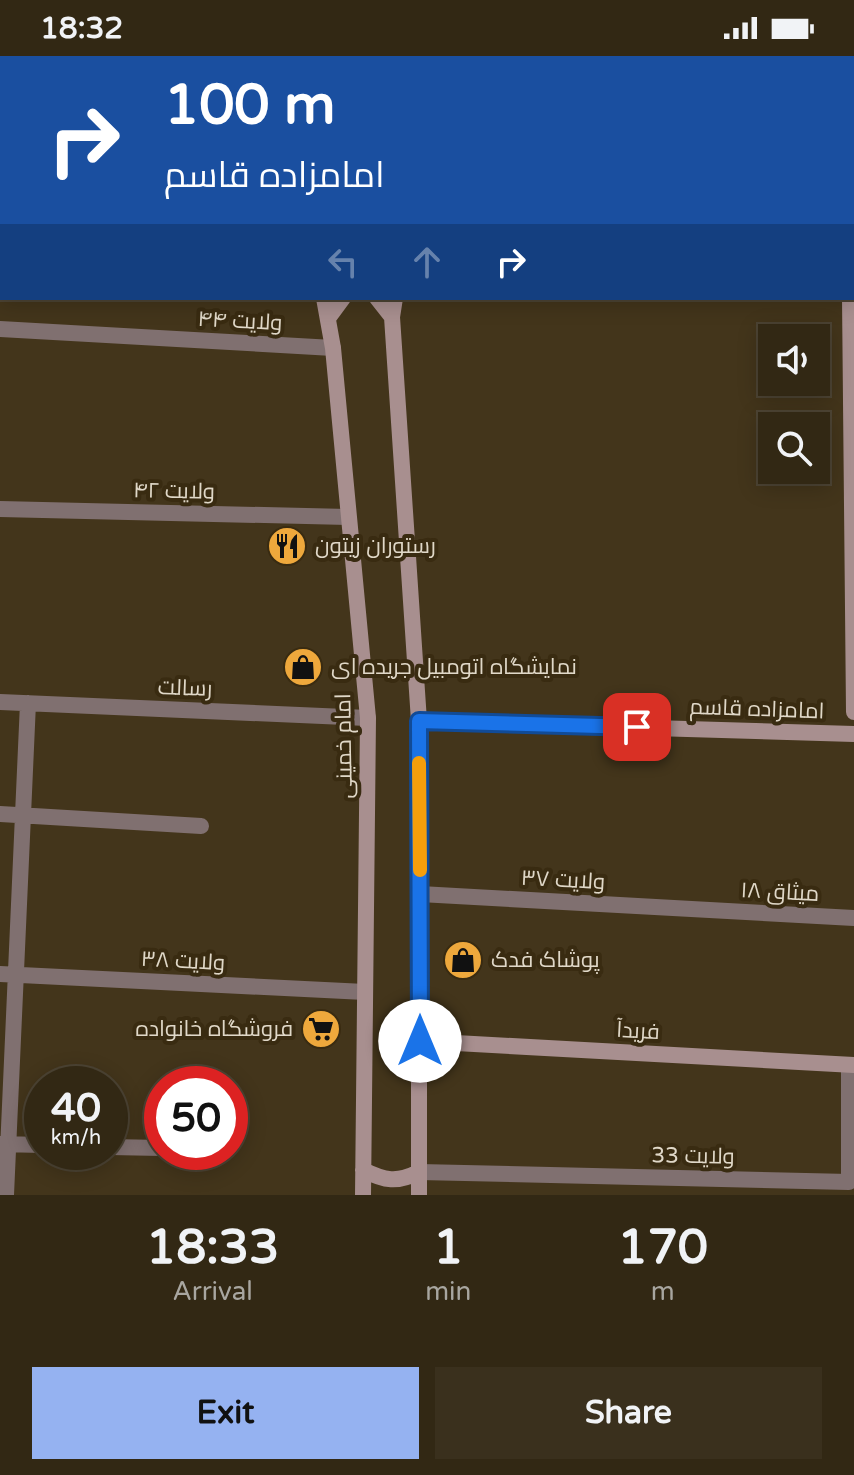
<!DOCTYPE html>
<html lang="en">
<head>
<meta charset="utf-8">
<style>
	:root { --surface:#322814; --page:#3a301d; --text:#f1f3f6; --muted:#a8a6a0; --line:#4d4434; --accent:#95b2f1 }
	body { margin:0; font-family:"Varela Round",Cairo,sans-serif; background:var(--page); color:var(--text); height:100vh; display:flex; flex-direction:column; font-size:30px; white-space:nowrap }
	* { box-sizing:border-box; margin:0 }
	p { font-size:26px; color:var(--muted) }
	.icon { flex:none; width:44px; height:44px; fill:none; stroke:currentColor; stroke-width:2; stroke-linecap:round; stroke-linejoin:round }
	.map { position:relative; height:1139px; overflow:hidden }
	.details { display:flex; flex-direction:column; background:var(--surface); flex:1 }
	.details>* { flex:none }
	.banner { position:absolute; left:0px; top:0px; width:854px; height:244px; box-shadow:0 4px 20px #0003,0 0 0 2px var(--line); background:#1a4fa0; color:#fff; overflow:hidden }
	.fabs { position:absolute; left:758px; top:268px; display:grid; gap:16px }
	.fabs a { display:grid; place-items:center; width:72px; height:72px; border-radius:0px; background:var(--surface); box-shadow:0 4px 20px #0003,0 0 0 2px var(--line); font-size:40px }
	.speed { position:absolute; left:24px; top:1010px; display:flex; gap:16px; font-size:40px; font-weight:700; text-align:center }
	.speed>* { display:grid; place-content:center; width:104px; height:104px; border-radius:50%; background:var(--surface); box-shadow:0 4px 20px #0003,0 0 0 2px var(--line); line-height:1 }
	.speed small { font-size:20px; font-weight:400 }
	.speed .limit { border:12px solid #d22; background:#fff; color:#111 }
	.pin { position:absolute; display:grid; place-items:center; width:68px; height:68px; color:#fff; margin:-34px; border-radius:16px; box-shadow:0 4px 12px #0006 }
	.me { position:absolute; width:88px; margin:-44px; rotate:0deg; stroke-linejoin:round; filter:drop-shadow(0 0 6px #0008) }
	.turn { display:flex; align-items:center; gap:28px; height:168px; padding:0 32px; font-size:36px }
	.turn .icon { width:104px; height:104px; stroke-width:2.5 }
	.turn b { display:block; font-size:56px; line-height:68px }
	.lanes { display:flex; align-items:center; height:76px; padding:0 32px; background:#0003; justify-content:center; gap:40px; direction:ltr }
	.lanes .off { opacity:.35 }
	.eta { display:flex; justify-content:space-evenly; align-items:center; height:136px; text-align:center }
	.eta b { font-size:48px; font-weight:700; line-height:56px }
	.cta { display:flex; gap:16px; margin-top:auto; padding:16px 32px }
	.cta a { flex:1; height:92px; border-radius:0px; background:var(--accent); color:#111; font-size:32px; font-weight:700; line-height:92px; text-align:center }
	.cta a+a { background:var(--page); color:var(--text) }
	.status { display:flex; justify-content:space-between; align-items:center; height:56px; padding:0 40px; background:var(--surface); direction:ltr }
	.status svg { height:22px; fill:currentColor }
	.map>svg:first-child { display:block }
</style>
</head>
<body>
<div class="status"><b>18:32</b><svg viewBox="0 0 49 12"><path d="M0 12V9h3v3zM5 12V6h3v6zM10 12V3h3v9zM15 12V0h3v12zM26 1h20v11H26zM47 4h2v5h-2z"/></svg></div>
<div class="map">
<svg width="854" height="1139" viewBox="0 0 854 1139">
	<rect width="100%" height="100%" fill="#43351b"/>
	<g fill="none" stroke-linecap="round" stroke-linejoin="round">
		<path stroke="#807070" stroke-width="16" d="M4,2L7,0
			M0,273L333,292
			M0,453L348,461
			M0,646L368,662
			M0,758L201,770
			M420,838L854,862
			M0,918L365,936
			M0,1088L42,1089
			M110,1091L162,1092
			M419,1116L849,1126V1009
			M6,1139L28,647"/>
		<path stroke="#a88f8f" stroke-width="16" d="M440,0L441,2
			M458,0L462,2
			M244,2L245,0
			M852,6H854
			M852,42H854
			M0,72L2,71
			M0,111H2
			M324,242L333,292L368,662L363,1139
			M377,242L392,261
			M395,242L392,261L419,665V1139
			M850,242L854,656
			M329,261L343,242
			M419,665L854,678
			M420,985L854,1009
			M363,1114C385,1125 397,1127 419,1116"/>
	</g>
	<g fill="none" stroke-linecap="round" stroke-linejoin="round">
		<g stroke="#114b97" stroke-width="20">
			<path id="route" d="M420,985L419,665L637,671"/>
		</g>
		<use href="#route" stroke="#1a73e8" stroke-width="14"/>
		<path stroke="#f59e0b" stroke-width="14" d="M419,707L420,814"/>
	</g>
	<defs>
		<g id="restaurant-disc" transform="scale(2)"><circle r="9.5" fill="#eea83c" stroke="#392b11"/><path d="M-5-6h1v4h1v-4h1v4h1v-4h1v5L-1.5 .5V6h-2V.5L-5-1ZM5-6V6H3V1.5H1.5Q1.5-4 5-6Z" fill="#111"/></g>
		<g id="shop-disc" transform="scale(2)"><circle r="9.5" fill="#eea83c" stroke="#392b11"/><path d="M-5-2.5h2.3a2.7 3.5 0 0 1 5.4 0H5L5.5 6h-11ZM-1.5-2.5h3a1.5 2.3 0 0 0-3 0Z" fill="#111"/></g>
		<g id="supermarket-disc" transform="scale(2)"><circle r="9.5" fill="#eea83c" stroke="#392b11"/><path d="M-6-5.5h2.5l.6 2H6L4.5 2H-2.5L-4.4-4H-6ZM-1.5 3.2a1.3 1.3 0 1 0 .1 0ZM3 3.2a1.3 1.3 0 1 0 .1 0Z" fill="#111"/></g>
	</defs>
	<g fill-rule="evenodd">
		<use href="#restaurant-disc" x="287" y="490"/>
		<use href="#shop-disc" x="303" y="611"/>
		<use href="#shop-disc" x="463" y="904"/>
		<use href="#supermarket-disc" x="321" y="973"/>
	</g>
	<g text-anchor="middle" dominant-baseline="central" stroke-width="8" stroke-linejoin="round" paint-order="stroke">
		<g font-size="22" fill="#e0d8c8" stroke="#392b11">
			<text transform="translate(240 265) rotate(3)">ولایت ۴۴</text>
			<text transform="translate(174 435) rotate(1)">ولایت ۴۲</text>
			<text transform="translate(185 632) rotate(2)">رسالت</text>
			<text transform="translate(757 653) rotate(2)">امامزاده قاسم</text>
			<text transform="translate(344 690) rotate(-91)">امام خمینی</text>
			<text transform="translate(563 824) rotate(3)">ولایت ۳۷</text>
			<text transform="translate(780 836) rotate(3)">میثاق ۱۸</text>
			<text transform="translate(183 905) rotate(3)">ولایت ۳۸</text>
			<text transform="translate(638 975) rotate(3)">فریدآ</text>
			<text transform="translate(693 1100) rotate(1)">ولایت 33</text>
		</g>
		<g font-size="22" fill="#e0d8c8" stroke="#392b11" text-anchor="start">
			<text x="315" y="490">رستوران زیتون</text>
			<text x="331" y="611">نمایشگاه اتومبیل جریده ای</text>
			<text x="491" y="904">پوشاک فدک</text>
			<text x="293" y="973" text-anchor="end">فروشگاه خانواده</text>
		</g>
	</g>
</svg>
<div class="fabs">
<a><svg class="icon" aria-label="sound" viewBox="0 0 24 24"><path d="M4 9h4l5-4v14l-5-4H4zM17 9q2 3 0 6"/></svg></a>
<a><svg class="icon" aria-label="search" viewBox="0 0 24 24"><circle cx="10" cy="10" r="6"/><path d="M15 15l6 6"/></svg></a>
</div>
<div class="speed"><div>40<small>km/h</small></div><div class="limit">50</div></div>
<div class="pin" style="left:637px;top:671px;background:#d93025"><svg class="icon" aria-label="arrive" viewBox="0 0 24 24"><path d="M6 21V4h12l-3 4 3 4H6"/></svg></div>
<svg class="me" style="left:420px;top:985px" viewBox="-20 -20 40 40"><circle r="19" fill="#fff"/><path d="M0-13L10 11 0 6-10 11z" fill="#1a73e8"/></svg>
<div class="banner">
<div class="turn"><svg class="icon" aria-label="right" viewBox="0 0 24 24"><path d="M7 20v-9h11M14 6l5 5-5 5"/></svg><div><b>100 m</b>امامزاده قاسم</div></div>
<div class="lanes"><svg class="icon off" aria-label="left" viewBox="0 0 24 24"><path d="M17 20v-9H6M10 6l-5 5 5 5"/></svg><svg class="icon off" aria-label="ahead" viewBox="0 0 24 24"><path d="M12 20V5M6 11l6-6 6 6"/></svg><svg class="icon" aria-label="right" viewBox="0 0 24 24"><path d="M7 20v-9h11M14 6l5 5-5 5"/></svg></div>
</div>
</div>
<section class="details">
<div class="eta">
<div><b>18:33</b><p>Arrival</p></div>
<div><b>1</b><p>min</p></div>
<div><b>170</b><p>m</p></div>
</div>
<div class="cta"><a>Exit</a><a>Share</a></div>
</section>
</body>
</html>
